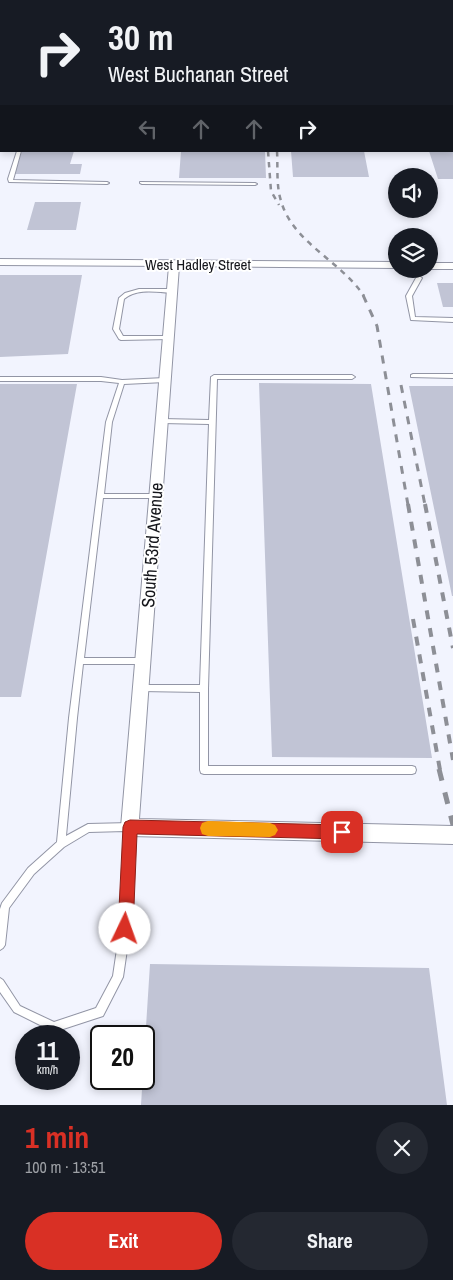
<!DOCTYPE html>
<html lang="en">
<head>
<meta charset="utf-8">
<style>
	:root { --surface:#171b24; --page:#242831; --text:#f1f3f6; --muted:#9ea1a6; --accent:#d93025 }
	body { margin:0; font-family:"Archivo Narrow",sans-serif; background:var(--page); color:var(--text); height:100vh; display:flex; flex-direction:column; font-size:19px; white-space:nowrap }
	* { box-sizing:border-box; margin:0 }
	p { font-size:16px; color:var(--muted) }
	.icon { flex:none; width:28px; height:28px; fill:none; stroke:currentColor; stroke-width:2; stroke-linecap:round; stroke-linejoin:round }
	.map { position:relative; height:1105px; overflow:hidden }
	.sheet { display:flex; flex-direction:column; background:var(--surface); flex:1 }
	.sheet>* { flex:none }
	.hud { position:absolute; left:0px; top:0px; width:454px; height:152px; box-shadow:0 2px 8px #0003; background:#171b24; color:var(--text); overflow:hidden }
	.controls { position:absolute; left:388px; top:168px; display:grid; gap:10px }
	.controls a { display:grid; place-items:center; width:50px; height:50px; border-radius:50%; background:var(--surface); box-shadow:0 2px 8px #0003; font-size:25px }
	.speed { position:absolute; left:15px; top:1025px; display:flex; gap:10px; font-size:25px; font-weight:700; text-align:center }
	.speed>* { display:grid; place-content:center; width:65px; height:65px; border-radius:50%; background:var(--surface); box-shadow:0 2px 8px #0003; line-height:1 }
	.speed small { font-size:12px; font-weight:400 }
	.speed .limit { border:2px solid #111; border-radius:8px; background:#fff; color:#111 }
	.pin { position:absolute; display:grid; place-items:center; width:42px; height:42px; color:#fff; margin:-21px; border-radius:10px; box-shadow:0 2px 8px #0006 }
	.me { position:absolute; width:55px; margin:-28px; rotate:3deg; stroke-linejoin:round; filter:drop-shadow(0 0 4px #0008) }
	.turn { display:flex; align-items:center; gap:18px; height:105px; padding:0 25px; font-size:22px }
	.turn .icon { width:65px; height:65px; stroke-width:2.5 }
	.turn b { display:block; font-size:35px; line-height:42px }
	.lanes { display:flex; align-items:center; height:48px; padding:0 25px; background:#0003; justify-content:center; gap:25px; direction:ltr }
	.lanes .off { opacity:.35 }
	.round { display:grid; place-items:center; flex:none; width:52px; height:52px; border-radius:26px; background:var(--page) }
	.headline { display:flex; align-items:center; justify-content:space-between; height:85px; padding:0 25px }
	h1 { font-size:30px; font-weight:800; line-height:38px; color:var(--accent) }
	.button { display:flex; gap:10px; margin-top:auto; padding:10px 25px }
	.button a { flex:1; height:58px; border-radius:30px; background:var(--accent); color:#fff; font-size:20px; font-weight:800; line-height:58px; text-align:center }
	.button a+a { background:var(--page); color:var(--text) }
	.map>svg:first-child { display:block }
</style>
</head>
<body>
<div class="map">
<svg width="453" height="1105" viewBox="0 0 453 1105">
	<rect width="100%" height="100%" fill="#f2f4fe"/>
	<path fill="#c1c4d5" d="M22,151H74L70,164H82L80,174H14Z
		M181,151H265L266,178H179Z
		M291,151H364L369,177H293Z
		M429,151H453V179H438Z
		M35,202H81L76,230H27Z
		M0,275H82L68,354L0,357Z
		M437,283H453V307H443Z
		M259,383L371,384L432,758L272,757Z
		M0,384H77L21,697H0Z
		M409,386H453V596H452Z
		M150,964L429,968L447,1105H141Z"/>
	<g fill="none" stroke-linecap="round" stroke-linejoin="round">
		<g stroke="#9295a5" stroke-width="2">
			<path id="service" d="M102,0H106V1H103Z
				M452,19H453V21H452Z
				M0,27H1V29H0Z
				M17,151H21L13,180L107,182L109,183L107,184L9,182L8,179Z
				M140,182L255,183L257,184L255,185L142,184L140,183Z
				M419,276L422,278L412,296L415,317L453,318V322L411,320L406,296L416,278Z
				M139,289H172L175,291L172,293C157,292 137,288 124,299L119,329L123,336H168L170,337V339L121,340L119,339L113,329L119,298L125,293Z
				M413,374H453V378L411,377V375Z
				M214,375H352L355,377L352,379H217L208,689V766H412L415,767L416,770L415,773L412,774H204L201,773L200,770V692L141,691L138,690L137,688L138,686L141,685H200L209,424L162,423L159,421L162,419L209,420L211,377Z
				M0,377H101L122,380L165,378L168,380L165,382L124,384L112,422L104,494H156L159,496L156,498H103L84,658H143L146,659L147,661L146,663L143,664H83L77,718L66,836L88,824L130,823L133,824L134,827L130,929L123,977L103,1016L54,1032L14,1012L0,992V978L3,980L20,1006L54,1022L96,1008L113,976L120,929L125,831L89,832L64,847L34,874L9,908L5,945L3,948L0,950V909L2,903L28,868L57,842L69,718L106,422L119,383L101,381H0Z"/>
		</g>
		<g stroke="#9295a5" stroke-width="2">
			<path id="minor" d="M0,259L396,262V268L179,266L139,819L453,826V844L130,836L124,833L121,827L169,266L0,265Z
				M429,263H453V269H428Z"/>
		</g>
		<g stroke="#9295a5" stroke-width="2">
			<path id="secondary" d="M0,35H1V41H0Z
				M452,38H453V44H452Z"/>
		</g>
		<use href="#service" fill="#fff" fill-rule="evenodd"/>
		<use href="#minor" fill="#fff" fill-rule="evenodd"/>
		<use href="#secondary" fill="#fff" fill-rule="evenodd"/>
		<path stroke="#8d8f96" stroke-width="2.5" stroke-dasharray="5.5 5.5" stroke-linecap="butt" d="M268,151L271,191L279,205
			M277,151C278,168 276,185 281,201C293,243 341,261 364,296"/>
		<path stroke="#8d8f96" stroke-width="3" stroke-dasharray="8 8" stroke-linecap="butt" d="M363,295L377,326L408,505
			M401,385L425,505"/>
		<path stroke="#8d8f96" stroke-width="4" stroke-dasharray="9 9" stroke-linecap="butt" d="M408,504L453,760
			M425,504L453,648
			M413,619L440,770"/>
		<path stroke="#8d8f96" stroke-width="5" stroke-dasharray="12 12" stroke-linecap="butt" d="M439,769L453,825"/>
	</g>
	<path fill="#d93025" stroke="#8d1f18" d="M130,820L342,825L347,827L350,832L347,837L342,839L137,834L133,929L131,934L125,936L120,934L118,929L123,827L125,822Z"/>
	<path fill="#f59e0b" d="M208,821L270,823L275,825L278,830L275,835L270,837L208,836L202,834L200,828L202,823Z"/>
	<g text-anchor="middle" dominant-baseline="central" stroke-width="4" stroke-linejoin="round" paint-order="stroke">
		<g font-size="15" fill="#14151a" stroke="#fff">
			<text x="198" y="264">West Hadley Street</text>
		</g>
		<g font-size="18" fill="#14151a" stroke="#fff">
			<text transform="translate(152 545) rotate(-86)">South 53rd Avenue</text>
		</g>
	</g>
</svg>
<div class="controls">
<a><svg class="icon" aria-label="sound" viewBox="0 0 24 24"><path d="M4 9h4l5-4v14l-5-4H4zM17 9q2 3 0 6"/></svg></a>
<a><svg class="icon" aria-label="layers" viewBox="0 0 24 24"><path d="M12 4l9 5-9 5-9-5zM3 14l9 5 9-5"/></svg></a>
</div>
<div class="speed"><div>11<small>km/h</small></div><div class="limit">20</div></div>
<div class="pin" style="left:342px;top:832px;background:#d93025"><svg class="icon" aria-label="arrive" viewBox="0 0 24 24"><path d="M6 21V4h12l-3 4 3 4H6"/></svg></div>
<svg class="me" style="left:125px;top:929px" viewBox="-20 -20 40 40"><circle r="19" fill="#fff"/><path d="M0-13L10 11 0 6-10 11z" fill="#d93025"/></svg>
<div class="hud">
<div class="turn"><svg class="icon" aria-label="right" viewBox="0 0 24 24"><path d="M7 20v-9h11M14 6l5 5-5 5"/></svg><div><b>30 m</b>West Buchanan Street</div></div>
<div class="lanes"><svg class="icon off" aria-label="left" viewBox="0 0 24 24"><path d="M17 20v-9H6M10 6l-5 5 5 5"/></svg><svg class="icon off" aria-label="ahead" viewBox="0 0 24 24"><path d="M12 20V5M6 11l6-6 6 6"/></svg><svg class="icon off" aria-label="ahead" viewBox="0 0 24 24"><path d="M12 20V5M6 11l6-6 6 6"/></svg><svg class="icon" aria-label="right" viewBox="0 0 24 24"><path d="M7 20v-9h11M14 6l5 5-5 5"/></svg></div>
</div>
</div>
<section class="sheet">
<div class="headline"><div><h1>1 min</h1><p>100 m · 13:51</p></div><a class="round"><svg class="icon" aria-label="close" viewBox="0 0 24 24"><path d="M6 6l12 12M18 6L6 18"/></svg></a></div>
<div class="button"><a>Exit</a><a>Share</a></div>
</section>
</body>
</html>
